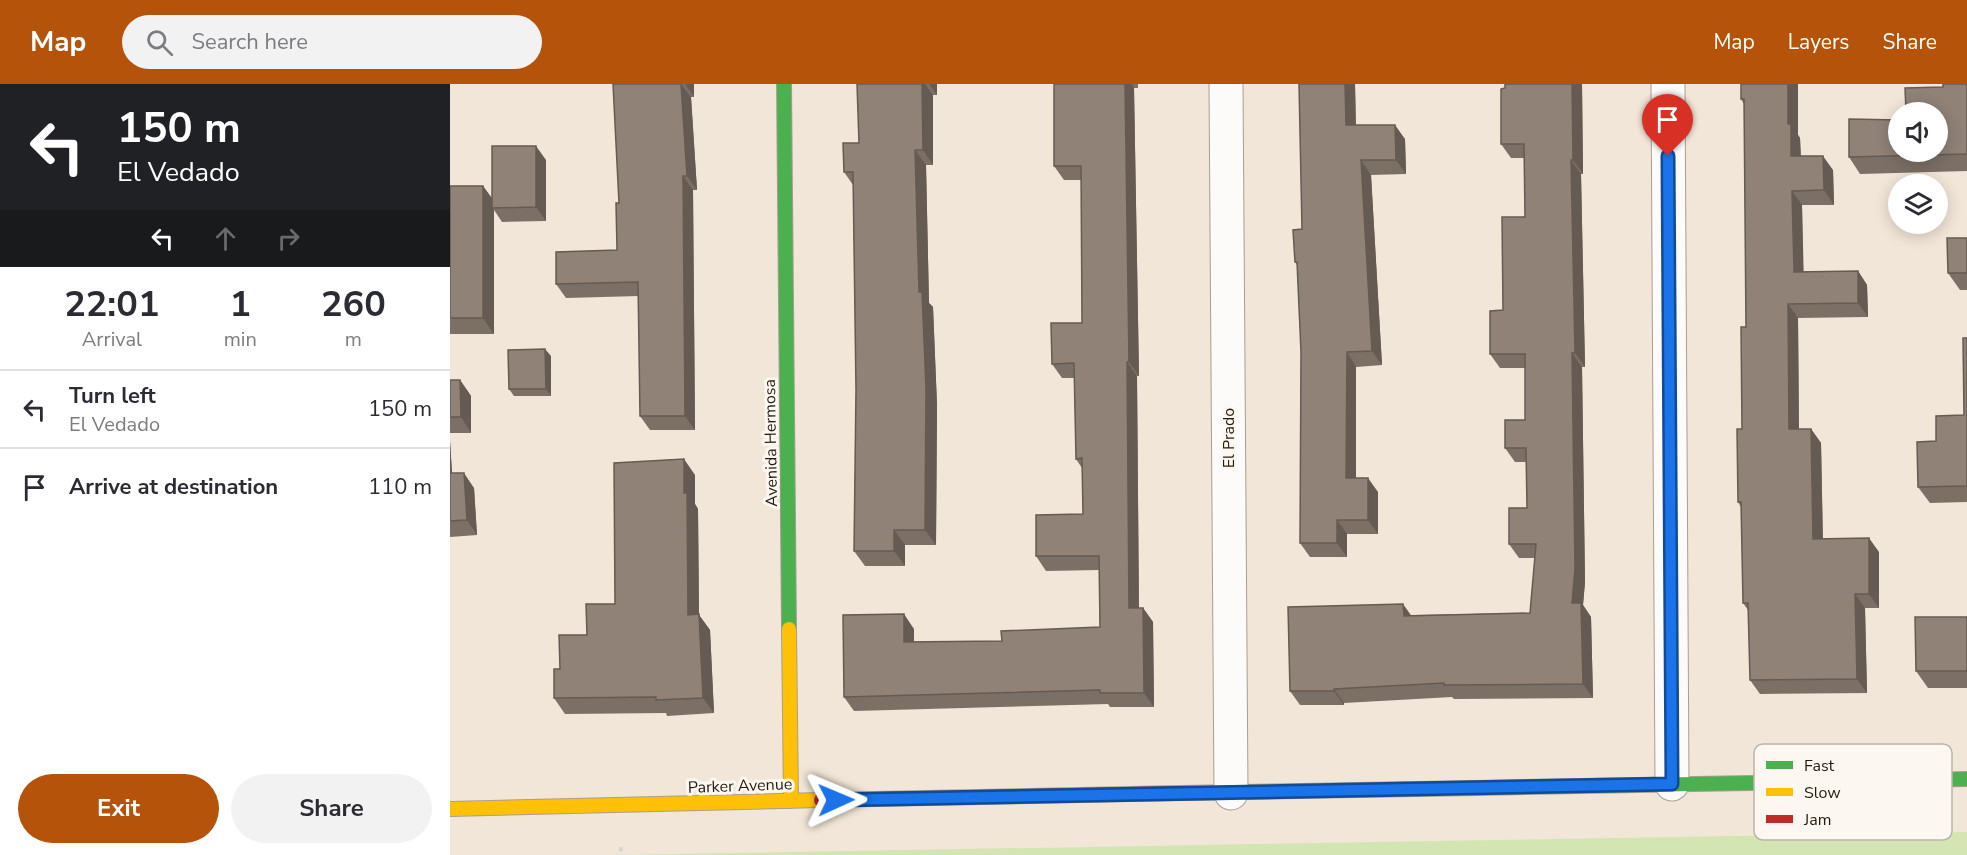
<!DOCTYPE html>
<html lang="en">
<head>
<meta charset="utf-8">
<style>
	:root { --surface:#fff; --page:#f2f2f3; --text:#2b2b33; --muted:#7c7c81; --line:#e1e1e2; --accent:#b45309 }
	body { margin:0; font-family:"Nunito Sans",sans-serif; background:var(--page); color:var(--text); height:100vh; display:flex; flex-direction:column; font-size:22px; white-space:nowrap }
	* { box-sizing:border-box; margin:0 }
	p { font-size:20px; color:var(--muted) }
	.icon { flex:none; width:33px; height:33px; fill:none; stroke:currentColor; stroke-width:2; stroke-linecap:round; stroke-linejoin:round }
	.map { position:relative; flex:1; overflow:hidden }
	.side { display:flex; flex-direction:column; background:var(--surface); width:450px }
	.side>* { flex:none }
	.top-card { background:#202124; color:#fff; overflow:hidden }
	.fabs { position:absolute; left:1438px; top:18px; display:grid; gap:12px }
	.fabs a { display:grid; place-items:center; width:60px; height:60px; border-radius:50%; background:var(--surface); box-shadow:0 3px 15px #0003; font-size:30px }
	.pin { position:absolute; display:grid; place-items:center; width:51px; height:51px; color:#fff; margin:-62px -26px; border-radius:50% 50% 50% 0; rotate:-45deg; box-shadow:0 0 6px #0007 }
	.pin .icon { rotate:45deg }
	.me { position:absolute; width:66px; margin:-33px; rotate:89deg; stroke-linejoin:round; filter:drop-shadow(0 0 4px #0008) }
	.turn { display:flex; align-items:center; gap:21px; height:126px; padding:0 18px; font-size:27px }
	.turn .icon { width:78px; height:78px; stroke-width:2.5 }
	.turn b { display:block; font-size:42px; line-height:51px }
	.lanes { display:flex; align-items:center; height:57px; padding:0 18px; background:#0003; justify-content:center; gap:30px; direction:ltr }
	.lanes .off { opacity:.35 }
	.eta { display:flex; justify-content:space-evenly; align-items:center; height:102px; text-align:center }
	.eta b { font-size:36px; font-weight:700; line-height:42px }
	.cta { display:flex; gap:12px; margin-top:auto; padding:12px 18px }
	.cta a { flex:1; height:69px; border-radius:36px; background:var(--accent); color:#fff; font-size:24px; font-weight:700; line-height:69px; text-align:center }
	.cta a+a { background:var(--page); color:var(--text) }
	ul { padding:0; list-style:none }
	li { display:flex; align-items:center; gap:18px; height:78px; padding:0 18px; border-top:2px solid var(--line) }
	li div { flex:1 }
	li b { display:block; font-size:22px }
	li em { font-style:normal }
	header { display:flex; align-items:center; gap:36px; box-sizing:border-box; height:84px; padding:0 30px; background:var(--accent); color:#fff }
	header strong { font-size:28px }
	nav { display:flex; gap:33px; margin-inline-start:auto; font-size:21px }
	.search { width:420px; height:54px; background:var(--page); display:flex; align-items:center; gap:15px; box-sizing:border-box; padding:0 21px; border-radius:33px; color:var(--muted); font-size:22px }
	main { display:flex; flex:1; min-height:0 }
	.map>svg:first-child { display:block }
</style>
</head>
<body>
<header>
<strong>Map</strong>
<div class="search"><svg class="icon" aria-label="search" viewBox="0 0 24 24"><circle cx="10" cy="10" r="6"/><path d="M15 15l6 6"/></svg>Search here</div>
<nav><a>Map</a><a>Layers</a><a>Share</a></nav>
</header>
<main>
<section class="side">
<div class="top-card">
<div class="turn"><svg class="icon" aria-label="left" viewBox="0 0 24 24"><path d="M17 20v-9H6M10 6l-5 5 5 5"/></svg><div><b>150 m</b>El Vedado</div></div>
<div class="lanes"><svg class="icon" aria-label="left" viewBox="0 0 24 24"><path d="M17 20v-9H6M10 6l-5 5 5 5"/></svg><svg class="icon off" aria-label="ahead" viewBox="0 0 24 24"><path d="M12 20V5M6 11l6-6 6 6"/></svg><svg class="icon off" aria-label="right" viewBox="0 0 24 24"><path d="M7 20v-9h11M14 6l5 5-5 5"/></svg></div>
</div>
<div class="eta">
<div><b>22:01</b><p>Arrival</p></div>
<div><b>1</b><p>min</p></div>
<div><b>260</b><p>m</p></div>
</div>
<ul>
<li><svg class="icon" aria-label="left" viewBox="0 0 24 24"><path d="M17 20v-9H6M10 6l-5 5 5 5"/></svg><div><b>Turn left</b><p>El Vedado</p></div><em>150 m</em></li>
<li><svg class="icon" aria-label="arrive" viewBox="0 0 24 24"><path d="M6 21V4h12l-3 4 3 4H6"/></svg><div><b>Arrive at destination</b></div><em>110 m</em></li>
</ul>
<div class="cta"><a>Exit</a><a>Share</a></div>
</section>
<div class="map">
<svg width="1517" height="771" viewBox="0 0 1517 771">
	<rect width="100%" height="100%" fill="#f2e6d8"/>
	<path fill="#d3e5b3" d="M1517,748V771H162Z"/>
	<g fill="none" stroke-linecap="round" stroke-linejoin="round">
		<g stroke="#a89e93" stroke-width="35">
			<path id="street" d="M776,0L781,709
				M1218,0L1222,700"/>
		</g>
		<g stroke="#a89e93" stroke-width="16">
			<path id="fast" d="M334,0L339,545
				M1026,704L1517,695"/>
		</g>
		<g stroke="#a89e93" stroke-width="16">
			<path id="slow" d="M339,545L341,717
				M730,709L1026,704
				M0,725L371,716"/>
		</g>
		<g stroke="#a89e93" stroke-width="16">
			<path id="jam" d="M371,716L730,709"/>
		</g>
		<path stroke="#dad7d3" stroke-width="4" stroke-dasharray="4.5 3" stroke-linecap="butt" d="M171,763V771"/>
		<use href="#street" stroke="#fdfbf9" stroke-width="33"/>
		<use href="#fast" stroke="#4caf50" stroke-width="14"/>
		<use href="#slow" stroke="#ffc107" stroke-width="14"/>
		<use href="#jam" stroke="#c62828" stroke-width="14"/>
	</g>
	<path fill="#7c7066" d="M163,0H244V13H241L247,106H243L245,346H200L190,332L189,212L116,214L106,200L167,166L169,119Z
		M407,0H487V11H483V81H476L479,219L483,223L487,321L486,461H455V482H415L404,467L406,306L403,101L394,88L409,59L407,1Z
		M604,0H688V4H684L689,292H687L689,524H693L703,538L704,623H660L658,620L404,627L394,613L464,545V558L552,557L650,543L649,486L596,487L586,472L633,430L632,384L626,375L624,294H612L602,280L632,239L631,96H614L604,82Z
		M905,0L906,41L955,55L956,90L921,91L932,281L906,283V394L928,408V450H897V473H860L850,459L851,268L847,181L845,178L852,145Z
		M1055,0H1132L1133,90H1131L1135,283H1132L1135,498L1133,521L1141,533L1143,614L1004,615L1002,613L894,619V621H850L840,607L962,531L1080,529L1085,474H1069L1059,460L1077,424L1076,378H1065L1055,364L1075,336V284H1050L1040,270L1053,226L1075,133L1074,74H1061L1051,60Z
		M1291,0L1348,51L1350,54L1351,72L1383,86L1384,121H1352L1353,188L1408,187L1417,201L1418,233L1348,234L1349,345H1361L1371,359L1373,455L1429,468V524H1415L1417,609L1310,610L1300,596L1298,526L1293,519L1291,423L1288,418L1292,345L1296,243L1294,20L1291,15Z
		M1517,0V87L1410,90L1399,73L1449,68L1493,3Z
		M96,76V137L52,138L44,126V250H0V102H33L42,115Z
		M1517,154V206H1510L1498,189Z
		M1517,254V418L1480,419L1468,403L1486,357L1514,331Z
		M101,272V312H64L59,305Z
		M0,296H10L21,312V349H0Z
		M0,357L2,389L24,404L27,451L0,453Z
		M245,391V420L248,425L249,531L260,546L264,629L217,632L216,629L115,630L104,614L110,585L137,551L165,520Z
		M1517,533V604H1478L1466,587Z"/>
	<path fill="#655b53" d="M231,0L241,13L247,106L237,92Z
		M235,0H244V13Z
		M472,0H475L483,11V81L473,66Z
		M479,0H487V11Z
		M675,0H682L684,4L689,292L679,278Z
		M895,0H905L906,56L896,41Z
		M1122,0H1132L1133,90L1123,76Z
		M1338,0H1348V51L1350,54L1351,86L1341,72L1338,40Z
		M945,41L955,55L956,90L946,76Z
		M86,62L96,76V137L86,123Z
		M465,66L476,81L479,219L483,223L487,321L486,461L475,446Z
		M1373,72L1383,86L1384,121L1374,106Z
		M911,76L921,91L932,281L922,267Z
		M1121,76L1131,90L1135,283L1125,269Z
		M233,92L243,106L245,346L235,332Z
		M33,102L44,117L42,124L44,126V250L33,234Z
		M1342,107L1352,121L1354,202L1344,188Z
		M1408,187L1417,201L1418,233L1408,219Z
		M1338,220L1348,234L1349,359L1339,345Z
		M95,265L101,272V312L96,305Z
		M897,268L906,283V408L896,394Z
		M1122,269L1132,283L1135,498L1133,521L1141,533L1143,614L1133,600L1122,519Z
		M677,278L687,292L689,538L679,524Z
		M10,296L21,312V349L11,333Z
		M1361,345L1371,359L1373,469L1363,455Z
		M0,357L3,405L0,402Z
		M234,375L245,391V420L248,425L249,531L260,546L264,629L253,614L238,531L234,409Z
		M14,389L24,404L27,451L17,436Z
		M918,394L928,408V450L918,436Z
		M887,436L897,450V473L887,459Z
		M444,446L455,461V482L444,467Z
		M1419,454L1429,468V524L1419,510Z
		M1405,510L1415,524L1417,609L1407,595Z
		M953,520L963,534L954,532Z
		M693,524L703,538L704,623L694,609Z
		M454,530L464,545V572L454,558Z
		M884,605L894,619V621L884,607Z"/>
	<path fill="#908277" stroke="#655b53" stroke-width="1.5" d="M163,0H231L237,92H233L235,332H190L188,198L106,200V168L167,166L166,119H169Z
		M407,0H472L473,66H465L469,208H472L476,305L475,446H444V467H404L406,306L403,88H394L393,59H409Z
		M604,0H675L679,278H677L679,524H693L694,609H650V606L394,613L393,531L454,530V558L552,557L551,547L650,543L649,472H586V431L633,430L632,374L626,375L624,279L602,280L601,239H632L631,82H604Z
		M849,0H895L896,41H945L946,76H911L922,267L897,268L896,394H918V436H887V459H850L851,268L847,178H845L843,146L852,145Z
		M1055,0H1122L1123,76H1121L1125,269H1122L1125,484L1122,519H1131L1133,600L994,601V599L884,605V607H840L838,523L953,520L954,532L1080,529L1086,460H1059V424H1077L1076,364H1055V336H1075V270H1040V227L1053,226L1052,133H1075L1074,60H1051V5L1055,4Z
		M1291,0H1338V40H1341V72H1373L1374,106L1342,107L1344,188L1408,187V219L1338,220L1339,345H1361L1363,455L1419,454V510H1405L1407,595L1300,596L1298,519H1293L1291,418H1288L1287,345H1292L1291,243H1296L1294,15H1291Z
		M1493,0H1517V70L1399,73V35L1449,36V68H1488V28H1456L1455,4L1493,3Z
		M42,62H86V123L42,124Z
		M0,102H33V234H0Z
		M1497,154H1517V189H1498Z
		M1513,254H1517V402L1468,403L1467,358L1486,357V332L1514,331Z
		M95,265L96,305H59L58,266Z
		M0,296H10L11,333H0Z
		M234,375V409H237L238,531L249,530L253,614L206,616V613L104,614V585H110L109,551H137L136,520H165L164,379Z
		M0,389H14L17,436L0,437Z
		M1465,533H1517V587H1466Z"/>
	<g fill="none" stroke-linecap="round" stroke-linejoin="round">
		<g stroke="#114b97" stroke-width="15">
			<path id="route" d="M386,716L1222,700L1218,72"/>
		</g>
		<use href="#route" stroke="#1a73e8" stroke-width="10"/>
	</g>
	<g text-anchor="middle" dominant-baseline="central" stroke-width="6" stroke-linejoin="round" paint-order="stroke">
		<g font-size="16" fill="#231a0e" stroke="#fcf7f1">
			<text transform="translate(779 354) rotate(-90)">El Prado</text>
			<text transform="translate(321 359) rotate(-91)">Avenida Hermosa</text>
			<text transform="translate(290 702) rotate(-2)">Parker Avenue</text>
		</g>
	</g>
	<rect x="1304" y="660" width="198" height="96" rx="9" fill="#fcf7f1" stroke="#bbb5ad" stroke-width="1.5"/>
	<rect x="1316" y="677" width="27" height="8" fill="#4caf50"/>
	<rect x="1316" y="704" width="27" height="8" fill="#ffc107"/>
	<rect x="1316" y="731" width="27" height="8" fill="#c62828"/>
	<g font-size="16" fill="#231a0e">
		<text x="1354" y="687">Fast</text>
		<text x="1354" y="714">Slow</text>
		<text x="1354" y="741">Jam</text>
	</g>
</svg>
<div class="fabs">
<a><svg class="icon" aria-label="sound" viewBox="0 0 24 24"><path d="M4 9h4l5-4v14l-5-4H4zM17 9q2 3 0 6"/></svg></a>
<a><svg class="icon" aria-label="layers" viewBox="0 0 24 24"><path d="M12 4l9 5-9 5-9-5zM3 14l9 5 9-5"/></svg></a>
</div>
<div class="pin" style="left:1218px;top:72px;background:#d93025"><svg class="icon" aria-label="arrive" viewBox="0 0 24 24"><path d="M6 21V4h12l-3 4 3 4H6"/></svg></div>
<svg class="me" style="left:386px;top:716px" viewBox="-20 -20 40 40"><path d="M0-17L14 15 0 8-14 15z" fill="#1a73e8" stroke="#fff" stroke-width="4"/></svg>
</div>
</main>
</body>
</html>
